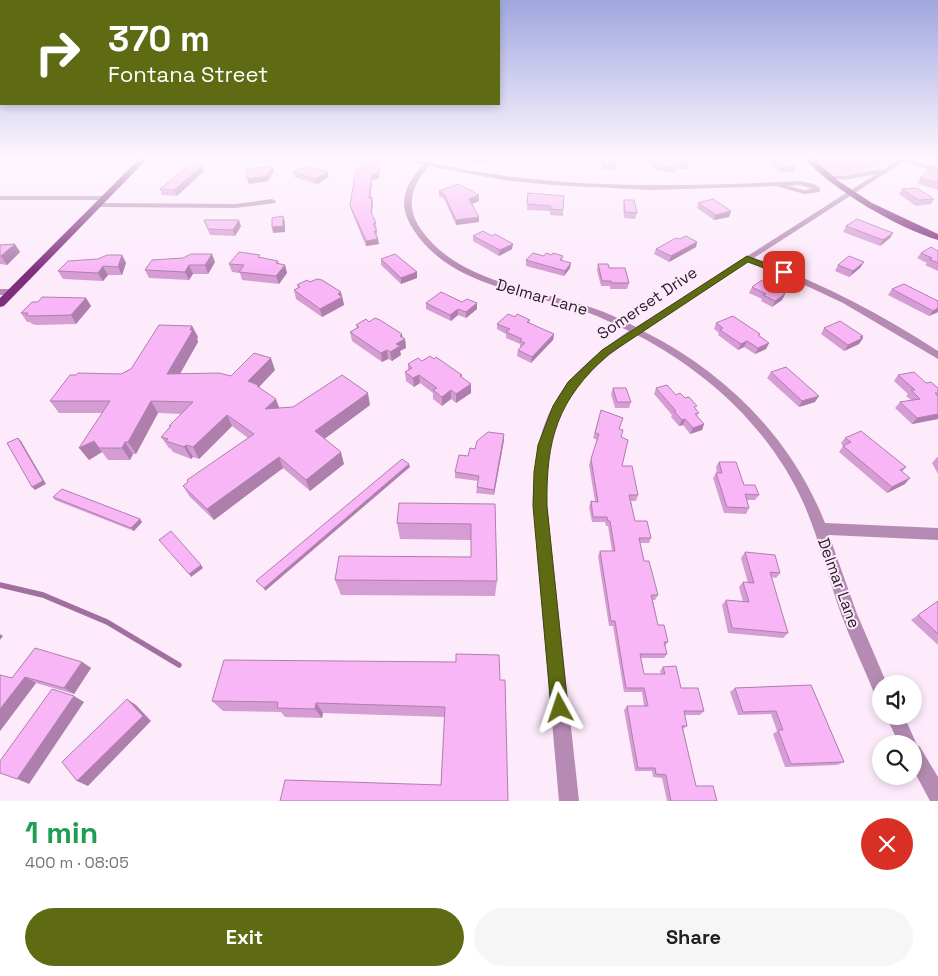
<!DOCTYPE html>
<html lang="en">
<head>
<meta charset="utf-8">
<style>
	:root { --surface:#fff; --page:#f6f6f6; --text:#202124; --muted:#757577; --accent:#5f6b13 }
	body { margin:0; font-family:"Space Grotesk",sans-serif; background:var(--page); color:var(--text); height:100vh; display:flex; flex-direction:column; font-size:19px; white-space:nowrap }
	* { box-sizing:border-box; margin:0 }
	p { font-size:16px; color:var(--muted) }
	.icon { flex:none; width:28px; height:28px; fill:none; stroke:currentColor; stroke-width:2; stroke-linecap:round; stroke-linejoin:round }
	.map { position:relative; height:801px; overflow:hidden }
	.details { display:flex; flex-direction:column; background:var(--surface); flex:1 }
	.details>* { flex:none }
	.banner { position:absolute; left:0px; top:0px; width:500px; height:105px; box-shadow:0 2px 8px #0003; background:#5f6b13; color:#fff; overflow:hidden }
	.tools { position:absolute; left:872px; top:675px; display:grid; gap:10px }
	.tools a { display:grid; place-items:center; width:50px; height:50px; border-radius:50%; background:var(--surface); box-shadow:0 2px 8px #0003; font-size:25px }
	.pin { position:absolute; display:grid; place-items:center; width:42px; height:42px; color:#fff; margin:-21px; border-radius:10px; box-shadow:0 2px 8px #0006 }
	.me { position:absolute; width:55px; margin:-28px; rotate:355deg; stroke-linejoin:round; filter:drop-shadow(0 0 4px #0008) }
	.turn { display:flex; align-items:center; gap:18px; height:105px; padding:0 25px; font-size:22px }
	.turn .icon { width:65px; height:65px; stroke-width:2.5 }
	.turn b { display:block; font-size:35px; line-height:42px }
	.round { display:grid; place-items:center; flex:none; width:52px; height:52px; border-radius:26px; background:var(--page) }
	.summary { display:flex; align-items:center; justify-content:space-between; height:85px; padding:0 25px }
	h1 { font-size:30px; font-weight:700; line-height:38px; color:#1e9e55 }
	.button { display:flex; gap:10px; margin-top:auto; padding:10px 25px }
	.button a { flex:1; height:58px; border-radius:30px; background:var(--accent); color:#fff; font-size:20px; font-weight:700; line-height:58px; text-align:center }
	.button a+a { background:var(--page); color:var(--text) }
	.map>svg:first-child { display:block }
</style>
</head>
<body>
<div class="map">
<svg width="938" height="801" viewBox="0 0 938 801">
	<rect width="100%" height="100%" fill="#fdebfc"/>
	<path fill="#efc0ed" d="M808,159H896C884,167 845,179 831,174C823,172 815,164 808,159Z"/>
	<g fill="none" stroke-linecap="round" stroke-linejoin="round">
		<path stroke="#a0709e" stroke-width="5.5" d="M0,585L43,595L107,622L179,665"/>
		<path fill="#b58ab3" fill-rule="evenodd" d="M403,159L426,161L428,159H435L432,163C553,190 677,187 800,181L814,184L820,188V192L804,194L776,186L651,190L552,185L503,180L429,166C412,185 405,205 420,228C455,280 527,288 583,305C601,310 619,318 636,327L876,174L845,180L825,177V175L845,176L879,169L882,170L899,159H908L938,168V172L903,162L754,258C819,282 880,313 938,351V359L843,303L794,280L748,261L643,331C725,372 791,437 825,523L938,528V540L829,535L857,614L887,684H881V697L875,695C864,668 851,641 841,614C828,577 819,538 803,502C770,429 708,372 637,335C565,384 546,419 547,506L579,801H559L533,506C534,418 556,380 629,331C612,323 595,314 577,309C519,291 448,284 413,229C397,204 404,186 423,165ZM800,185L812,189L804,190L789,186Z
			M0,196H105L109,198L105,200H0Z
			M272,199L276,201L275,203L235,208L99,207L95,205L99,203L235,204Z
			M0,289H11L16,292L11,295H0Z
			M886,716H904L917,745L920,747L938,777V801H930L914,771V744H899Z"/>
		<path fill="#7d2f7d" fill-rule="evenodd" d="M139,159H147L4,306L0,307V298Z
			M805,159H813L840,182L872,203L938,234V240C898,228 833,190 805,159Z"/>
	</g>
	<path fill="#d59dd4" d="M472,159H493V161L487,160V163H473Z
		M600,159H615L616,165L615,170L602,169Z
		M647,159H686L689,164L688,169H676L675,173L654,169Z
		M766,159H787L796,166L793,172H780Z
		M374,161L379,166V178L372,180L370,197H372L373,203L372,215L376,223L377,236L379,244L366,246L351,210L350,205L361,169Z
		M202,166L204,171L177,196L162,195L160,189Z
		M293,172L329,177L317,184L294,177Z
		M938,174V190L917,183L920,178Z
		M902,189L934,199L931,204L916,206L899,194Z
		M439,191L479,195V201L472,204L479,222L456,225L444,199L439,196Z
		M528,193L563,210V216L550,215V211L527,210Z
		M624,200L637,213L635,219L624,218L623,205Z
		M698,203L731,211L729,217L714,220L697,208Z
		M204,220L241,226L235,236L210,235Z
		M846,226L893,233L890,238L880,246L843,232Z
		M473,236L512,249L499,256L473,241Z
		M680,239L697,242L696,247L669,262L654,254L656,249Z
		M0,245L20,252L7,265L0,264Z
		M938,251V271L925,265L927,263L917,258L921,253Z
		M122,255L126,263L122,275H108L103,281L63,279L58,271L98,259Z
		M552,255L563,256L562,261L570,268L564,276L526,266V260L544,256Z
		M261,258L278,261L279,264L285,265L287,273L279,284L242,280L240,273L232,272L229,264Z
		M381,259L417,278L401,284L381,265Z
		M215,262L208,274H193L189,280L149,278L145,270Z
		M864,262L860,268L849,277L835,271L838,265Z
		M598,264L609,268L629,283L627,289H610V286H601L597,270Z
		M310,282L342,296L344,305L322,317L296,299L294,290L298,288L297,285Z
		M752,287L785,294L782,300L772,307L761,301L762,299L749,293Z
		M892,289L938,301V312L929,316L888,295Z
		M86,298L91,306L76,324L37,325L32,324L30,322H27L21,313L38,302Z
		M462,302L477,303V309L466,318L458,315L451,321L426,309V303Z
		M515,317L530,320L529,323L554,334L553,340L531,363L517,356L518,350L521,348L520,347V344L506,338V334L497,329V324Z
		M369,322L405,339L406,348L400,351L401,355L392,361L388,359L382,362L352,341L350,332L357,328L356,325Z
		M716,323L759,336L769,343L766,349L755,354L744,347L738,350L718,335L719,333L714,329Z
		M192,326L198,337L197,339L198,342L180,374L231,376L275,370L259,387L279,408L370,405L324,439L344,464L310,491L283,468L214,520L190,497L183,486L248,438L232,426L199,459L193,457L191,459L173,452L171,449L169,448L161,437L170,427L169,426L181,414L158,413L136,454H133L130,460H108L102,452L89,460L102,413H59L50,401L121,374L131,369Z
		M824,328L863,336L862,337L863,338L859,344L844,351L821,334Z
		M422,361L462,375V378L471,393L456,403L451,399L442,406L433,399V393L420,383L414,387L406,381L405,372L408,370V364Z
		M771,372L815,402L799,407L767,378Z
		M898,375L926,383L938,388V419L912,424L895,408L900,402L911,400L906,396L908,394L894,381Z
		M613,388L631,402L629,408H615L611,394Z
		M656,388L676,395L696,410L698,417L704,424L702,430L690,434L683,425L679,426L671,417L672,415L654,394Z
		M601,410L623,418L619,429L621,437L622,466L638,495L636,501H631L635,521L651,538L649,543H640L644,561L658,595L655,600H653L658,625L668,642L665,646L667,654L664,658H641L644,674H661L660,671L663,667L681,688L704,711L700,715H685L687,726L683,729L696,786L717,801H667L662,778L653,777L652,771H635L624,710L627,706H644L642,692H624L613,626H609L598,556L600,551H612L608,526H606L605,522H592L589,507L591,501H595L589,465L597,440L593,438Z
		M845,438L906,467L902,472L905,484L887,493L839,452L843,446L841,443Z
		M504,440L494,495L476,493L478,481L455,478V472L475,449Z
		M937,457H938V474L932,463Z
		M719,462L744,485L759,495L755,500H747L749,508L746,514L724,513L713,478L716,473H717L716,467Z
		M53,497L140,519L142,522L134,531L55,500Z
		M495,504L497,581L495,596L341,595L335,580L471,557V540L400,539L397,523Z
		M745,552L780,573L776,578L771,577L788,633L783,638L728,633L722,605L726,600L743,602L739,587L743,582L748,583L741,558Z
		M938,601V645L911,620Z
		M499,655L441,785L445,717L323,713L322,718L285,717L281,712L223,711L212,701L456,662Z
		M82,662L91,668L74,694L36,683L0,731L12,678Z
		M811,685L844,762L837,765L785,767L773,734L777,731L771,714L738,715L730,692L735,688Z"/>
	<path fill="#ae7fac" d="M379,161V178L372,180L370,203L369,198L372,175Z
		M202,166L204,171L177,196L174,190Z
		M273,166L274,171L268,181L249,184L247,179Z
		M328,172L329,177L317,184L316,179Z
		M479,195V201L469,205V199Z
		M372,197L373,203L371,218V212Z
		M731,211L729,217L714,220L716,215Z
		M283,216L285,222V232L273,233L272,227Z
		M479,217V222L456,225V220Z
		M239,220L241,226L235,236L233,230Z
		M893,233L890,238L880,246L883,240Z
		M378,239L379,244L366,246V241Z
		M697,242L696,247L669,262L671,256Z
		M15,244L20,252L7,265L1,256Z
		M513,244L512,249L499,256L500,250Z
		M212,254L215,262L208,274L205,265Z
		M122,255L126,263L122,275L118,267Z
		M864,262L860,268L849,277L853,271Z
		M571,263L570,268L564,276L565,271Z
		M189,265L193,274L189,280L185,272Z
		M285,265L287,273L279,284L276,276Z
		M103,266L108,275L103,281L98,273Z
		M417,272V278L401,284V278Z
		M341,292L344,305L322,317L320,309Z
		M785,294L782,300L772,307L775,301Z
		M86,298L91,306L76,324L71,315Z
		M477,303V309L466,318V312Z
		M938,308V312L929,316L933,311Z
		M458,309V315L451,321L450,315Z
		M192,326L198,337L197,339L198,342L173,386L167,374Z
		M402,334L403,340L405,339L406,348L400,351L401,355L392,361L390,352L396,344L400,336Z
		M554,334L553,340L531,363L532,357Z
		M863,336L860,340L863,338L859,344L844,351L848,345Z
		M747,341L744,347L738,350L741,344Z
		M769,343L766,349L755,354L758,348Z
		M387,350L388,359L382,362L381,353Z
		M271,358L275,370L259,387L263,396L248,381Z
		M419,375L420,383L414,387L413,378Z
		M471,384V393L456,403V394Z
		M451,390V399L442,406V397Z
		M368,393L370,405L319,443L315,431Z
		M819,396L815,402L799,407L802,401Z
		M276,399L280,410L265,409Z
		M151,401L158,413L136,454L128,442Z
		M938,414V419L912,424L917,418Z
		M227,415L232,426L199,459L193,447Z
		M685,419L683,425L679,426L682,420Z
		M704,424L702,430L690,434L693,428Z
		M504,434V440L494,495V490Z
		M18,438L21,441L46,484L35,490L32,487Z
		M94,441L102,452L89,460L79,448Z
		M125,442L133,454L130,460L122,448Z
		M186,445L193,457L191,459L184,447Z
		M341,452L344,464L310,491L306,480Z
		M279,457L283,468L214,520L207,509Z
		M409,464L410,467L265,591L264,588Z
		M910,478L905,484L887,493L892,487Z
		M140,519L142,522L134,531L131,528Z
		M201,565L203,568L191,577L189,574Z
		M0,634L3,636L0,640Z
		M82,662L91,668L74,694L64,688Z
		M25,677L36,683L0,731V709Z
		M74,696L84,702L29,784L17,779Z
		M127,699L136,705L151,721L88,786L77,781Z
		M316,703L323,713L322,718L315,709Z"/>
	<path fill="#f8b6f6" stroke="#ae7fac" d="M374,159V161H379V173L372,175L369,198L372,197L371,212L376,223L373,224L377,231H374L378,239L366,241L350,205L356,169H361V160Z
		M602,159H615L616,165L603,164Z
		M652,159H686L689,164H674L676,168L655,164Z
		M773,159H787L796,166L782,167Z
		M189,165L202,166L174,190L160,189Z
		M273,166L267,176L247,179L246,169Z
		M305,166L328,172L316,179L293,172Z
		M928,171L938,174V183L920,178Z
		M458,184L479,195L469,199L479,217L456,220L444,194L439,191Z
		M917,188L934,199L919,200L902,189Z
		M528,193L564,196L563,210L550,209L551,206L527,204Z
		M713,199L731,211L716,215L698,203Z
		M624,200H634L637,213L625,212Z
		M283,216V226L272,227V218Z
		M857,219L893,233L883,240L846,226Z
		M204,220H239L233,230L208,229Z
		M483,231L492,236L495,234L513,244L500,250L473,236Z
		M686,236L697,242L671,256L656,249L676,238L680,239Z
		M15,244L1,256H0V245Z
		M931,247L938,251V263L929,259L932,258L921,253Z
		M239,252L260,255L258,257L278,261L276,263L285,265L276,276L239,272L244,265L229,264Z
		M533,253L544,256L546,253L552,255L553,253L563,256L560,260L571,263L565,271L526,260Z
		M191,254H212L205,265H189L185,272L145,270L152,260L183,258Z
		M395,254L417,272L401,278L381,259Z
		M107,255H122L118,267L103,266L98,273L58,271L68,261L98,259Z
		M849,256L864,262L853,271L838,265Z
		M598,264H608L609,268H625L629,283H612L611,281H602Z
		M317,279L322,280L341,292L338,294L342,297L320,309L294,290L300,287L297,285L307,280L310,282Z
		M762,280L785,294L775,301L763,295L766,294L752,287Z
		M904,284L938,301V308L933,311L892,289Z
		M441,292L462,302L467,299L477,303L466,312L458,309L450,315L426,303Z
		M42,297L86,298L71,315L31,316L26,315L28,313H21L32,302H38Z
		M508,314L515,317L517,314L530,320L527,322L554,334L532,357L518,350L525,343L520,341L522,339L506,332L510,329L497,324Z
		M733,316L760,334L758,335L769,343L758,348L747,341L741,344L720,330L723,328L716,323Z
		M375,318L380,320L402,334L400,336L405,339L396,344L400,346L390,352L387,350L381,353L350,332L359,327L356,325L366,319L369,322Z
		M840,321L863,336L860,337L863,338L848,345L824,328Z
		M159,325L192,326L190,330H193L167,374L219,373L231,376L254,353L271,358L248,381L258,385L257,386L276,399L265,409L293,407L342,375L368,393L315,431L341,452L306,480L279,457L207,509L183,486L188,482L187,480L254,434L227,415L193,447L186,445L184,447L166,441L168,439L161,437L171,426H169L193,402L151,401L128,442H125L122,448H99L94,441L79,448L110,401H50L70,375H76L78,373L121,374L131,369Z
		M430,356L434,359L436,357L462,375L460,376L471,384L456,394L451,390L442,397L433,390L437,388L419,375L413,378L405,372L412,368L408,364L418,358L422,361Z
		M786,367L819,396L802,401L771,372Z
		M914,372L926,383L931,382L938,388V393H935L938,396V414L917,418L900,402L920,399L911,390H915L898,375Z
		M667,385L676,395L680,393L685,398L689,397L697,406L694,407L699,413L695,414L704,424L693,428L685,419L682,420L674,411H676L656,388Z
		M613,388H626L631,402H617Z
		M601,410L623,418L619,429L623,430L621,437L628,440L622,466H632L638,495H629L635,521H647L651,538H639L644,561H649L658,595H651L658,625H664L668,642H664L667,654H640L644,674H665L663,667L676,666L681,688H698L704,711H684L687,726H682L696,786H713L717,801H671L666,775L656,774L655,768H638L627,706H648L644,688H626L615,621H611L600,551H615L610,521H608L607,517H593L591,501L598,502L591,459L599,434L595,433Z
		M861,431L906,467L900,470L910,478L892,487L843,446L851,442L845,438Z
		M488,432L504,434L494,490L477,487L479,476L455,472L459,455L468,456L470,448L475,449L477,441Z
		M18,438L43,481L32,487L7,443Z
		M402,459L409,464L264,588L256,581Z
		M719,462H736L744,485H755L759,495L745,494L749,508L727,507L716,473H722Z
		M62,489L140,519L131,528L53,497Z
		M399,503L495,504L497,581L335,580L339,556L471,557V524L397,523Z
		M171,531L201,565L189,574L159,540Z
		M745,552L775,555L780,573L770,572L788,633L732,628L726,600L749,602L743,582L754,583Z
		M938,601V634L918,615Z
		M35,648L82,662L64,688L25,677L0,709V675L12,678Z
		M456,654L499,655L500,680H505L508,801H280L285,780L441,785L445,707L316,703L315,709L277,708L278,702L212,701L224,660L456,662Z
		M811,685L844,762L791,764L778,730H783L776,711L743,712L735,688Z
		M52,689L74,696L17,779L0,773V761Z
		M127,699L143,716L77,781L62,762Z"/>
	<linearGradient id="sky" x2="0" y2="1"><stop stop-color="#a0a7df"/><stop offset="0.58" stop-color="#fef6fe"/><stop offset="1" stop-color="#fef6fe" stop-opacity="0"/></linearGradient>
	<rect width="938" height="272" fill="url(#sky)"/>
	<path fill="#5f6b13" stroke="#3e460c" d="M747,256L788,272L784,275L780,274L748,262L609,354C557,400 546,439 547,506L568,708L566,714L560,717L553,714L551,708L533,506L534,472L538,445L553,406L568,382L602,350Z"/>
	<g text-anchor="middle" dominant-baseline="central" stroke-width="4" stroke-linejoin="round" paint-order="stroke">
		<g font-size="16" fill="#251d25" stroke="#fdebfc">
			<text transform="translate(542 297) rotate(16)">Delmar Lane</text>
			<text transform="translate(647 303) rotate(-34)">Somerset Drive</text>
			<text transform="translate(839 583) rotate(70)">Delmar Lane</text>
		</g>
	</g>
</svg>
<div class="tools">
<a><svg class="icon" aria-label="sound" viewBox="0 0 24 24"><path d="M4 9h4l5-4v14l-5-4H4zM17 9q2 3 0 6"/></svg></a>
<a><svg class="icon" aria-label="search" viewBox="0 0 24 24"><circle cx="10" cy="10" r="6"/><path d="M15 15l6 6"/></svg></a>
</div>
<div class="pin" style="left:784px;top:272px;background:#d93025"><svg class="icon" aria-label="arrive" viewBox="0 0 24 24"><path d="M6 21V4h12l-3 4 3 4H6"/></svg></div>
<svg class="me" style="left:560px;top:708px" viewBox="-20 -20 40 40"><path d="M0-17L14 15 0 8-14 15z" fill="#5f6b13" stroke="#fff" stroke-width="4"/></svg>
<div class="banner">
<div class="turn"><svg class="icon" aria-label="right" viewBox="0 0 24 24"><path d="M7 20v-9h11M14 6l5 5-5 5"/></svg><div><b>370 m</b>Fontana Street</div></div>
</div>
</div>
<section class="details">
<div class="summary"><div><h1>1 min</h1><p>400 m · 08:05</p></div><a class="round" style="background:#d93025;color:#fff"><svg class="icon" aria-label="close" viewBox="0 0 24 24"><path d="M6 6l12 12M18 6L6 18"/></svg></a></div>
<div class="button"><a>Exit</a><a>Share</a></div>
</section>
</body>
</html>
